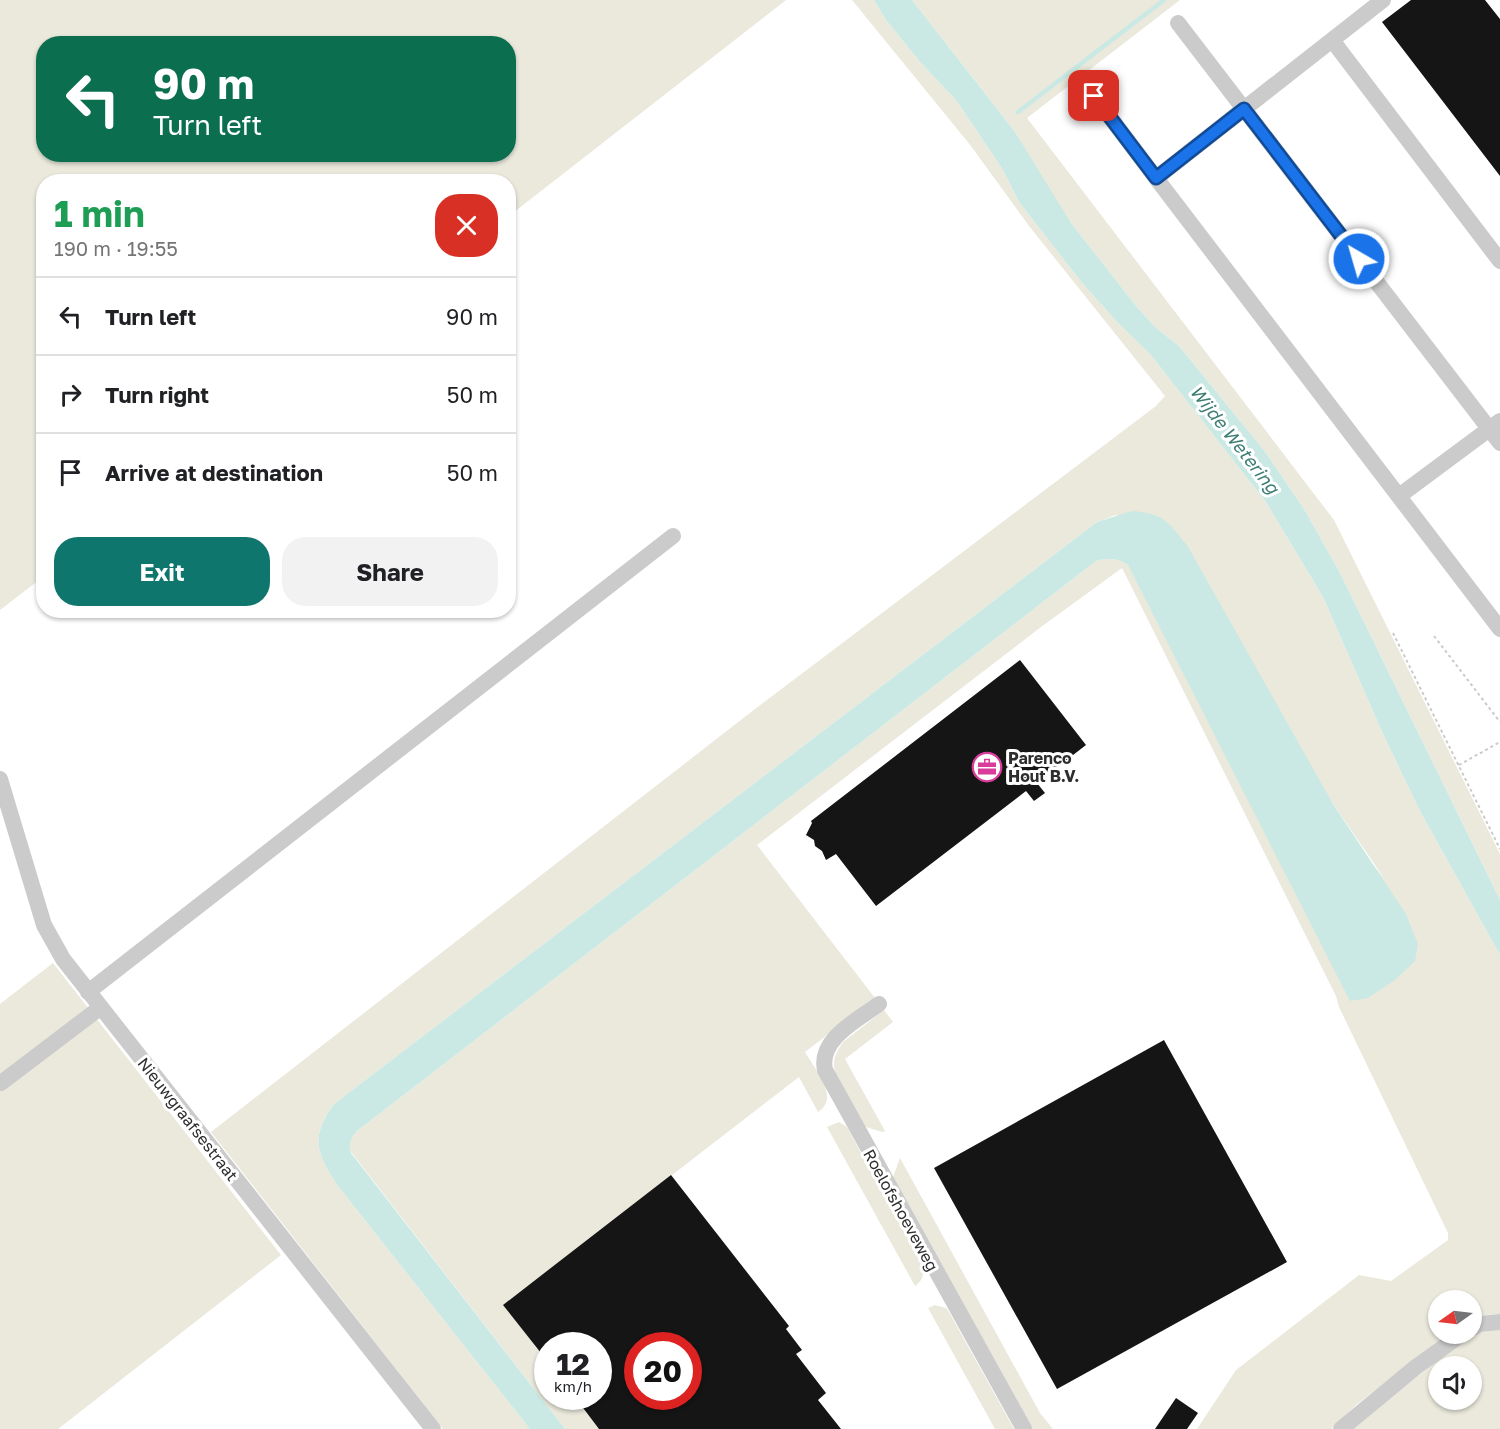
<!DOCTYPE html>
<html lang="en">
<head>
<meta charset="utf-8">
<style>
	:root { --surface:#fff; --page:#f2f2f2; --text:#202124; --muted:#757577; --line:#e0e0e0; --accent:#0f766e }
	body { margin:0; font-family:"Golos Text",sans-serif; background:var(--page); color:var(--text); height:100vh; display:flex; flex-direction:column; font-size:22px; white-space:nowrap }
	* { box-sizing:border-box; margin:0 }
	p { font-size:20px; color:var(--muted) }
	.icon { flex:none; width:33px; height:33px; fill:none; stroke:currentColor; stroke-width:2; stroke-linecap:round; stroke-linejoin:round }
	.map { position:relative; flex:1; overflow:hidden }
	.details { position:absolute; left:36px; top:174px; width:480px; height:444px; display:flex; flex-direction:column; background:var(--surface); border-radius:24px; box-shadow:0 2px 4px #0004 }
	.details>* { flex:none }
	.hud { position:absolute; left:36px; top:36px; width:480px; height:126px; border-radius:24px; box-shadow:0 2px 4px #0004; background:#0b6e4f; color:#fff; overflow:hidden }
	.needle { width:39px; rotate:256deg }
	.controls { position:absolute; left:1428px; top:1290px; display:grid; gap:12px }
	.controls a { display:grid; place-items:center; width:54px; height:54px; border-radius:50%; background:var(--surface); box-shadow:0 2px 4px #0004; font-size:30px }
	.speed { position:absolute; left:534px; top:1332px; display:flex; gap:12px; font-size:30px; font-weight:700; text-align:center }
	.speed>* { display:grid; place-content:center; width:78px; height:78px; border-radius:50%; background:var(--surface); box-shadow:0 2px 4px #0004; line-height:1 }
	.speed small { font-size:15px; font-weight:400 }
	.speed .limit { border:9px solid #d22; background:#fff; color:#111 }
	.pin { position:absolute; display:grid; place-items:center; width:51px; height:51px; color:#fff; margin:-26px; border-radius:12px; box-shadow:0 3px 9px #0006 }
	.me { position:absolute; width:66px; margin:-33px; rotate:322deg; stroke-linejoin:round; filter:drop-shadow(0 0 4px #0008) }
	.turn { display:flex; align-items:center; gap:21px; height:126px; padding:0 18px; font-size:27px }
	.turn .icon { width:78px; height:78px; stroke-width:2.5 }
	.turn b { display:block; font-size:42px; line-height:51px }
	.round { display:grid; place-items:center; flex:none; width:63px; height:63px; border-radius:24px; background:var(--page) }
	.head { display:flex; align-items:center; justify-content:space-between; height:102px; padding:0 18px }
	h1 { font-size:36px; font-weight:700; line-height:45px; color:#1e9e55 }
	.primary-button { display:flex; gap:12px; margin-top:auto; padding:12px 18px }
	.primary-button a { flex:1; height:69px; border-radius:24px; background:var(--accent); color:#fff; font-size:24px; font-weight:700; line-height:69px; text-align:center }
	.primary-button a+a { background:var(--page); color:var(--text) }
	ul { padding:0; list-style:none }
	li { display:flex; align-items:center; gap:18px; height:78px; padding:0 18px; border-top:2px solid var(--line) }
	li div { flex:1 }
	li b { display:block; font-size:22px }
	li em { font-style:normal }
	.map>svg:first-child { display:block }
</style>
</head>
<body>
<div class="map">
<svg width="1500" height="1429" viewBox="0 0 1500 1429">
	<rect width="100%" height="100%" fill="#fff"/>
	<path fill="#eae9dc" fill-rule="evenodd" d="M0,0H786L509,216L508,182H44L43,577L0,610ZM44,44H508V154H44Z
		M852,0H874L886,20L921,63L956,100L1003,170L1019,202L1083,284L1118,323L1150,354L1266,502L1323,597L1383,734L1420,811L1500,955V1314L1485,1315L1472,1320V1300H1438V1334H1448L1356,1405L1331,1429H1197L1236,1370L1359,1275L1391,1281L1448,1240V1233L1339,1007L1336,996L1122,568L1041,627L757,845L875,998L805,1052C814,1068 841,1098 818,1112L799,1077L504,1305L547,1362L548,1396L574,1397L599,1429H565L351,1152C348,1143 351,1139 357,1131L1096,561C1107,558 1118,558 1128,565L1384,878L1333,804L1116,515L1097,522L334,1104C309,1138 317,1153 338,1186L530,1429H443L211,1132L755,709L1156,406L1165,396L1029,226L971,146Z
		M912,0H1180L1027,118L1334,520L1500,854V900L1339,571L1304,509L1266,453L1179,346L1156,328L1137,307L1071,223L1051,194L1015,132Z
		M53,963L281,1255L58,1429H0V1004Z
		M884,1010L893,1022L845,1059L885,1131L882,1132L863,1126C856,1111 833,1080 834,1064C834,1056 838,1049 843,1042Z
		M839,1122L847,1127L922,1264C924,1273 924,1280 915,1286L827,1127Z
		M900,1158L1040,1413L1053,1429H1032L893,1177Z
		M935,1305L946,1308L949,1312L1014,1429H995L928,1308Z
		M1500,1329V1429H1351L1464,1340L1478,1333ZM1438,1366H1472V1400H1438Z"/>
	<path fill="#cae9e4" d="M874,0H912L1015,132L1071,223L1137,307L1156,328L1179,346L1266,453L1304,509L1339,571L1500,900V955L1420,811L1383,734L1323,597L1266,502L1150,354L1118,323L1083,284L1019,202L1003,170L956,100L921,63L886,20Z
		M1132,511C1165,514 1167,521 1187,545L1333,804L1406,914L1418,944L1415,961L1395,980L1368,998L1350,1001L1128,565C1118,558 1107,558 1096,561L357,1131C351,1139 348,1143 351,1153L565,1429H530L338,1186C317,1154 309,1138 334,1104L1097,522Z"/>
	<g fill="none" stroke-linecap="round" stroke-linejoin="round">
		<path stroke="#cae9e4" stroke-width="4.5" d="M1018,112L1164,0"/>
	</g>
	<path fill="#151515" fill-rule="evenodd" d="M1411,0H1485L1500,19V176L1382,22Z
		M1020,660L1086,745L1037,783L1045,793L1034,801L1026,791L876,906L836,854L826,860L822,851L815,846L814,840L806,835L812,823L811,821Z
		M1164,1040L1287,1262L1057,1389L934,1168Z
		M671,1175L789,1326L786,1329L802,1350L796,1354L826,1393L818,1400L841,1429H599L574,1396H598V1346H548V1362L503,1305ZM638,1346H688V1396H638Z
		M1176,1398L1198,1413L1187,1429H1155Z"/>
	<g fill="none" stroke-linecap="round" stroke-linejoin="round">
		<path stroke="#cbcbcb" stroke-width="2" stroke-dasharray="3 3" stroke-linecap="butt" d="M1393,633L1500,849
			M1434,636L1500,722
			M1459,765L1500,742"/>
		<path stroke="#cbcbcb" stroke-width="16" d="M1178,23L1500,443
			M1332,40L1500,261
			M1094,96L1156,178L1383,0
			M1156,178L1500,629
			M1399,496L1500,421
			M0,779L44,925L63,959L433,1429
			M88,992L673,536
			M879,1004C858,1020 818,1039 825,1070L1024,1429
			M1,1083L101,1007
			M1472,1328L1480,1324L1500,1322
			M1341,1429L1416,1367L1462,1334"/>
	</g>
	<g fill="none" stroke-linecap="round" stroke-linejoin="round">
		<g stroke="#114b97" stroke-width="15">
			<path id="route" d="M1094,96L1156,178L1244,109L1359,259"/>
		</g>
		<use href="#route" stroke="#1a73e8" stroke-width="10"/>
	</g>
	<defs>
		<g id="office-ring" transform="scale(1.5)"><circle r="9.5" fill="#fff" stroke="#d93c9b" stroke-width="1.5"/><path d="M-6-3h4V-5.5h4V-3h4V5H-6ZM-1-4.5V-3h2v-1.5ZM-6 0V1H6V0Z" fill="#d93c9b"/></g>
	</defs>
	<g fill-rule="evenodd">
		<use href="#office-ring" x="987" y="767"/>
	</g>
	<g text-anchor="middle" dominant-baseline="central" stroke-width="6" stroke-linejoin="round" paint-order="stroke">
		<g font-size="16" font-weight="bold" fill="#2e2e2e" stroke="#fff" text-anchor="start">
			<text x="1008" y="758">Parenco<tspan x="1008" dy="18">Hout B.V.</tspan></text>
		</g>
		<g font-size="16" fill="#2e2e2e" stroke="#fff">
			<text transform="translate(188 1119) rotate(52)">Nieuwgraafsestraat</text>
			<text transform="translate(901 1210) rotate(61)">Roelofshoeveweg</text>
		</g>
		<g font-size="18" font-style="italic" fill="#3d7e74" stroke="#fff">
			<text transform="translate(1235 439) rotate(52)">Wijde Wetering</text>
		</g>
	</g>
</svg>
<div class="controls">
<a><svg class="needle" viewBox="-14 -14 28 28"><path d="M0-13l5 13h-10z" fill="#e53935"/><path d="M0 13l5-13h-10z" fill="#757577"/></svg></a>
<a><svg class="icon" aria-label="sound" viewBox="0 0 24 24"><path d="M4 9h4l5-4v14l-5-4H4zM17 9q2 3 0 6"/></svg></a>
</div>
<div class="speed"><div>12<small>km/h</small></div><div class="limit">20</div></div>
<div class="pin" style="left:1094px;top:96px;background:#d93025"><svg class="icon" aria-label="arrive" viewBox="0 0 24 24"><path d="M6 21V4h12l-3 4 3 4H6"/></svg></div>
<svg class="me" style="left:1359px;top:259px" viewBox="-20 -20 40 40"><circle r="17" fill="#1a73e8" stroke="#fff" stroke-width="3"/><path d="M0-11L8 9 0 5-8 9z" fill="#fff"/></svg>
<div class="hud">
<div class="turn"><svg class="icon" aria-label="left" viewBox="0 0 24 24"><path d="M17 20v-9H6M10 6l-5 5 5 5"/></svg><div><b>90 m</b>Turn left</div></div>
</div>
<section class="details">
<div class="head"><div><h1>1 min</h1><p>190 m · 19:55</p></div><a class="round" style="background:#d93025;color:#fff"><svg class="icon" aria-label="close" viewBox="0 0 24 24"><path d="M6 6l12 12M18 6L6 18"/></svg></a></div>
<ul>
<li><svg class="icon" aria-label="left" viewBox="0 0 24 24"><path d="M17 20v-9H6M10 6l-5 5 5 5"/></svg><div><b>Turn left</b></div><em>90 m</em></li>
<li><svg class="icon" aria-label="right" viewBox="0 0 24 24"><path d="M7 20v-9h11M14 6l5 5-5 5"/></svg><div><b>Turn right</b></div><em>50 m</em></li>
<li><svg class="icon" aria-label="arrive" viewBox="0 0 24 24"><path d="M6 21V4h12l-3 4 3 4H6"/></svg><div><b>Arrive at destination</b></div><em>50 m</em></li>
</ul>
<div class="primary-button"><a>Exit</a><a>Share</a></div>
</section>
</div>
</body>
</html>
